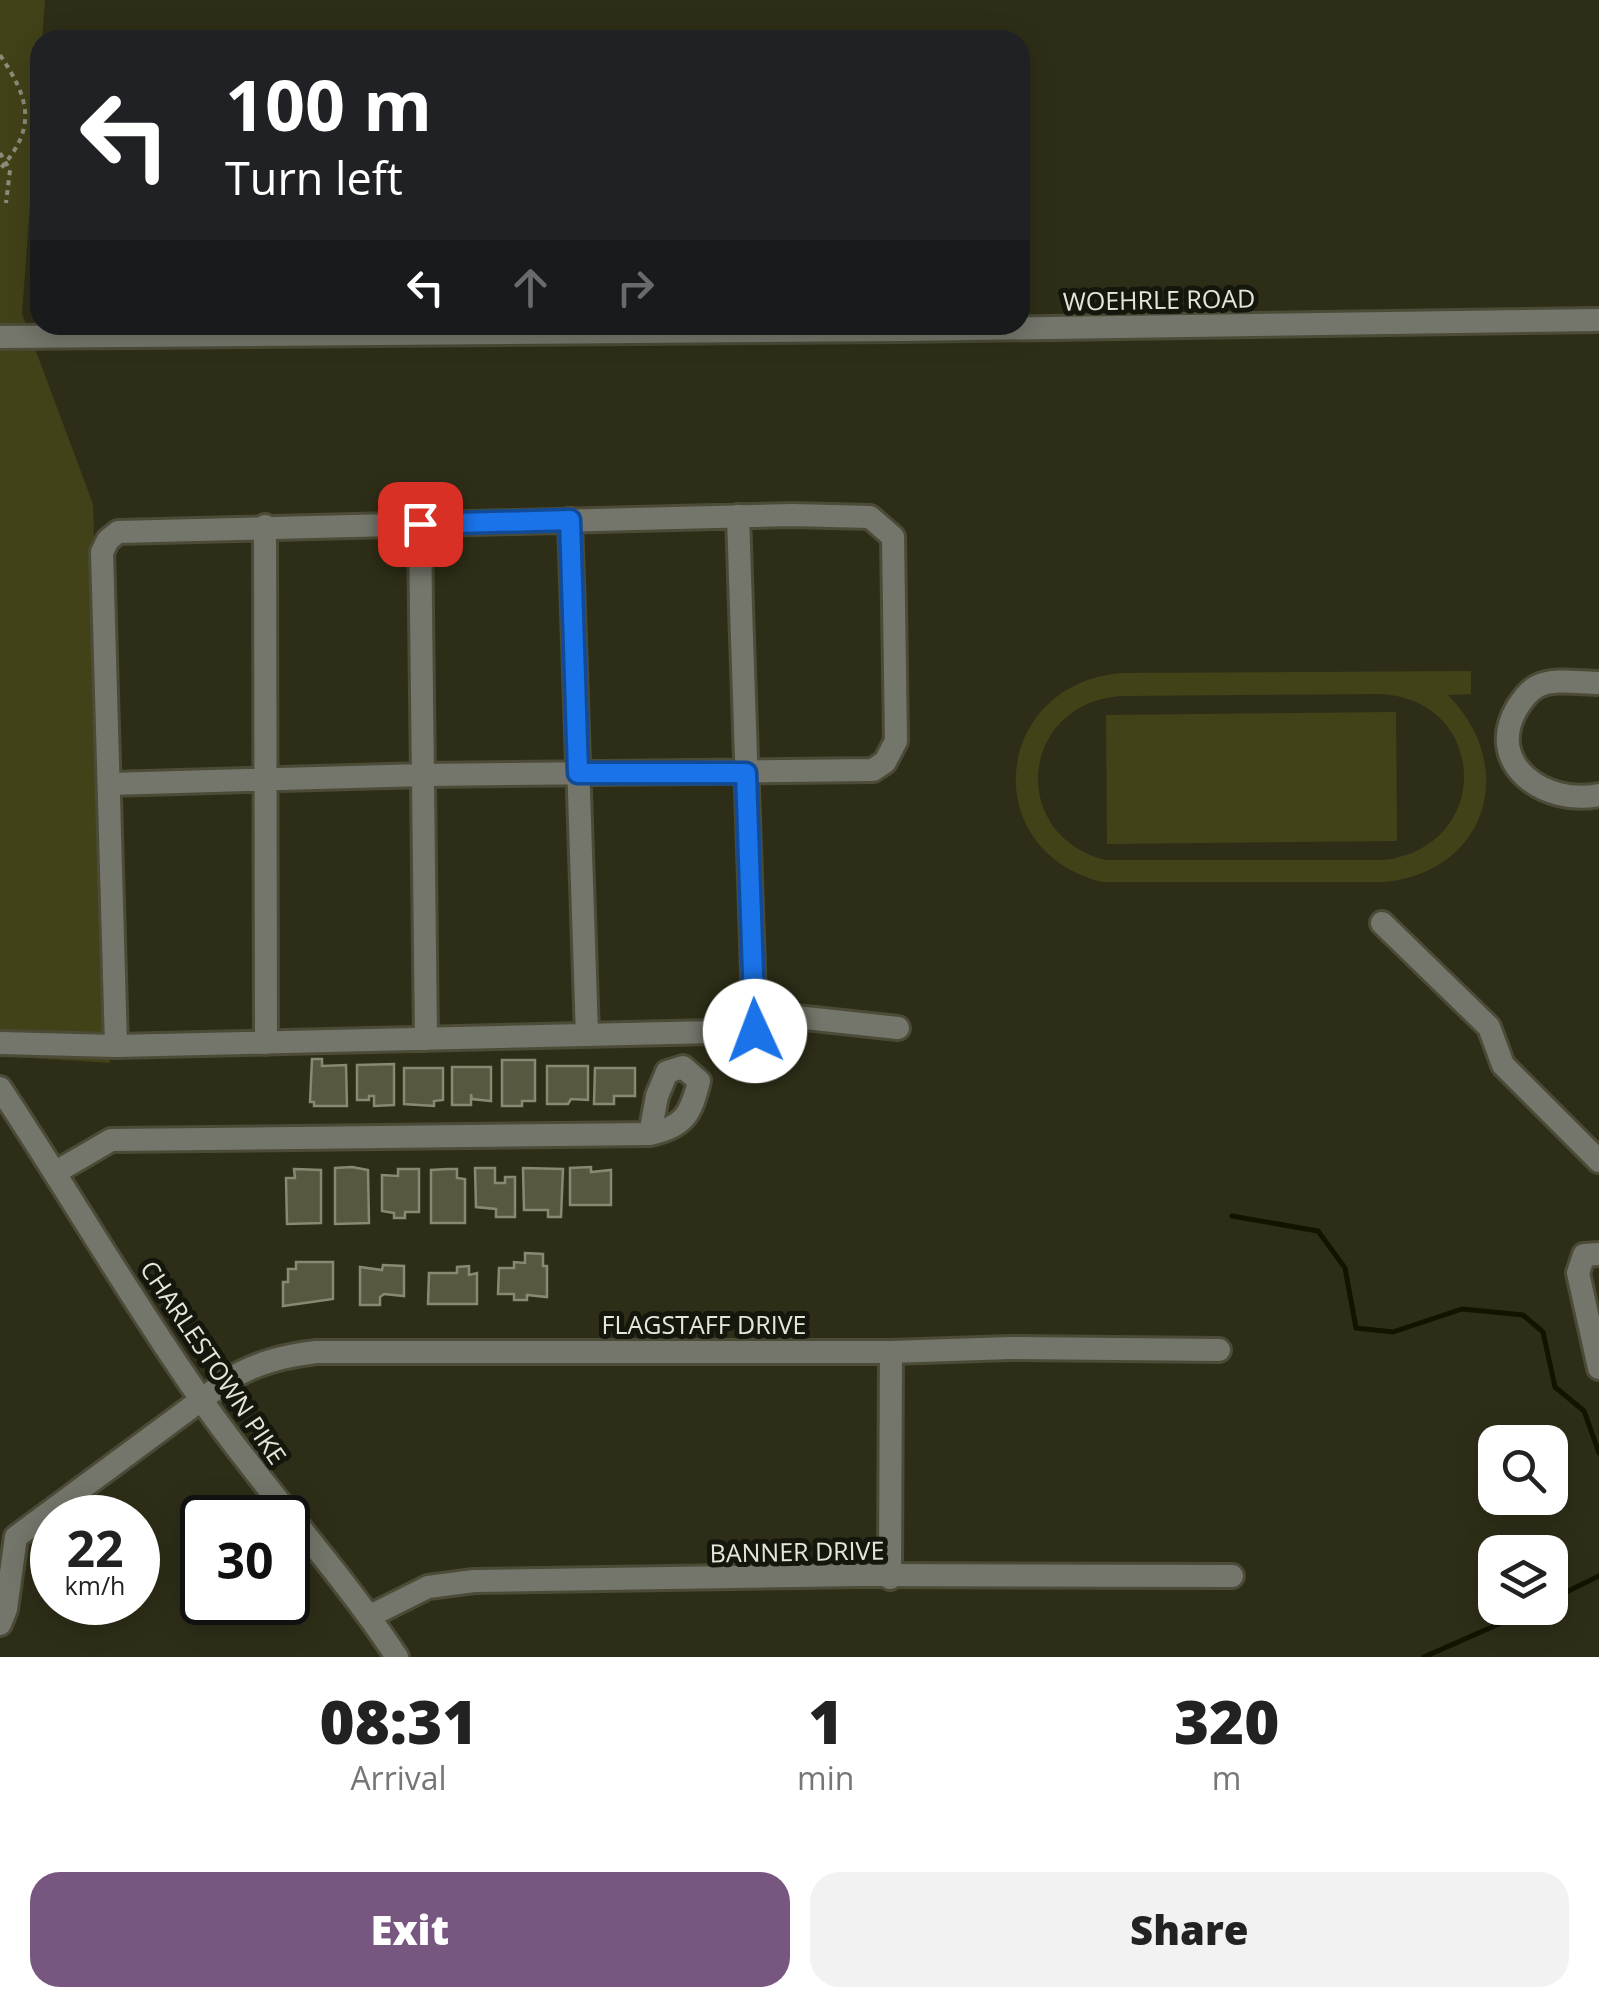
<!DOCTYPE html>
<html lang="en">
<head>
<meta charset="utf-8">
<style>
	:root { --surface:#fff; --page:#f2f2f2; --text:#222; --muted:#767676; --accent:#775780 }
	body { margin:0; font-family:"Open Sans",sans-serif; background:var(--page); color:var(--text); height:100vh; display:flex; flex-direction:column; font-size:38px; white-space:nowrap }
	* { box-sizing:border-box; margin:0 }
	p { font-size:32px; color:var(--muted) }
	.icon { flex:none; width:55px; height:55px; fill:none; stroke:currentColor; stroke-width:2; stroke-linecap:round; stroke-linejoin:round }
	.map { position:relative; height:1657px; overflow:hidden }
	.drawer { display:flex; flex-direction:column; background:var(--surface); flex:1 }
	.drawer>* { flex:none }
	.top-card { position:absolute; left:30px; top:30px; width:1000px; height:305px; border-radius:30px; box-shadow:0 5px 25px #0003; background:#202124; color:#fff; overflow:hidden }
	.controls { position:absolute; left:1478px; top:1425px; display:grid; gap:20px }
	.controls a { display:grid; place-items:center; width:90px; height:90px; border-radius:20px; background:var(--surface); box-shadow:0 5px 25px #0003; font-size:50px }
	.speed { position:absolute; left:30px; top:1495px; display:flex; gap:20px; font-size:50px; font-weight:700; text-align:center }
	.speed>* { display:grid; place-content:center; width:130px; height:130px; border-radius:50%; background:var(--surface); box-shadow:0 5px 25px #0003; line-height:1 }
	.speed small { font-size:25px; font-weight:400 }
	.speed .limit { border:5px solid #111; border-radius:15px; background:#fff; color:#111 }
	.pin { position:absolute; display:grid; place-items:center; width:85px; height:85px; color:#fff; margin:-42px; border-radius:20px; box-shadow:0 5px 15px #0006 }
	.me { position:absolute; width:110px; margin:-55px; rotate:358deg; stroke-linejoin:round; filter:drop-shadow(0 0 8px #0008) }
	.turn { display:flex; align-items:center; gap:35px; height:210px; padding:0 30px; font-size:45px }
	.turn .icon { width:130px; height:130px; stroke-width:2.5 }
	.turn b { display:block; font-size:70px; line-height:85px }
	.lanes { display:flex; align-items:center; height:95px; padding:0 30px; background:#0003; justify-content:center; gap:50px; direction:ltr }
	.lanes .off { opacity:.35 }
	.eta { display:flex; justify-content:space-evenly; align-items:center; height:170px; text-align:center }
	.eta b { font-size:60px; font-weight:800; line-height:70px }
	.button { display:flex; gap:20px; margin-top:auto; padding:20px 30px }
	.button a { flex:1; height:115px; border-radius:30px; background:var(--accent); color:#fff; font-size:40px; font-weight:800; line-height:115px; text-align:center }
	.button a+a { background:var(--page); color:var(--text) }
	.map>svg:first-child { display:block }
</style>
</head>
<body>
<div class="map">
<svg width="1599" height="1657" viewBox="0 0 1599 1657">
	<rect width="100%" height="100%" fill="#2e2e18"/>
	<path fill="#424219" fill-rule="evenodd" d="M0,0H45L22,314L93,504L110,1063L0,1056Z
		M1471,671V694L1448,695C1519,767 1487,872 1384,882H1102C976,850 993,684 1121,673ZM1379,694C1489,698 1494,847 1384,860H1105C1007,834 1020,703 1121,696Z
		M1396,712L1397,841L1107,844L1106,715Z"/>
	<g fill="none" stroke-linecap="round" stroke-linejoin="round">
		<path stroke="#141300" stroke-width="5" d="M1232,1216L1318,1231L1345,1268L1356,1328L1393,1332L1462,1309L1523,1315L1543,1332L1555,1387L1584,1411L1599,1453
			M1550,1600L1599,1576
			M1424,1657L1535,1608"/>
	</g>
	<path fill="#575840" stroke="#888970" stroke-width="2.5" d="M312,1059H322V1066L346,1065L347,1106H314V1102H310Z
		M502,1060H535V1101H522V1106H502Z
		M394,1064V1105L374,1106V1096H369V1100H357V1065Z
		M547,1066H588V1100L571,1099L568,1104H547Z
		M452,1067H491V1101L472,1099L471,1094V1105H452Z
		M404,1068H443V1100L434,1101V1106L404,1104Z
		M595,1068H635V1096H614V1104H594Z
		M352,1167L368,1170L369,1223L335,1224V1168Z
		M591,1167V1172L611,1170V1205H570V1168Z
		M475,1168H495V1183H505V1177H515V1217H496V1209L476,1207Z
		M523,1168L563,1169L561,1217H548V1210H524Z
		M294,1169L321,1170V1223L287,1224L286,1178H295Z
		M398,1169H419V1212H405V1218H394V1213L382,1211V1175L398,1176Z
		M448,1169H457V1178L465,1179V1223H431V1170Z
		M525,1253L543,1254V1266H547V1297L527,1295V1300H514V1294H498L499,1268H514V1262L525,1263Z
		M296,1262H333V1299L283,1306V1282H288V1269H296Z
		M383,1265L404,1266V1296L384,1294L380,1297V1305H360V1267L382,1270Z
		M469,1266V1275L477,1273V1304H428L429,1273H457V1267Z"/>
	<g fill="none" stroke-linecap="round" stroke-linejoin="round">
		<g stroke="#4b4b37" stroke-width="28">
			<path id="minor" d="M0,337L905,330L1599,320
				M738,516L755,1031
				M570,520L587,1035
				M420,523L426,1039
				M265,526L266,1043
				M1599,683C1580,683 1555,678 1538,686C1529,690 1522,700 1517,708C1484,765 1546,806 1599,795
				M110,784L423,775L873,770L885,762L896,741L893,537L870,517L792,515L118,532L108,540L102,552L116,1046
				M1382,923L1489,1027L1503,1065L1599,1161
				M0,1043L116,1046L755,1031L796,1017L898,1028
				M0,1088C69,1192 131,1300 203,1402C264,1489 338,1568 397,1657
				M56,1172L111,1140L650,1134C684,1127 691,1114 699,1081L683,1067L667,1072L657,1096L650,1134
				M1599,1254L1584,1255L1578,1273L1599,1368
				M890,1578L891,1352
				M370,1616L428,1587L474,1581L860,1575L1232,1576
				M0,1624L6,1609L16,1537L228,1380C256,1363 283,1356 316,1352H891L1010,1348L1219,1350"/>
		</g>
		<path stroke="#8c8c7a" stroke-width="4" stroke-dasharray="5 5" stroke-linecap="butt" d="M0,55C29,98 38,127 0,169
			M0,153L10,170L6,203"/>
		<use href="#minor" stroke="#75766b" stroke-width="22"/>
	</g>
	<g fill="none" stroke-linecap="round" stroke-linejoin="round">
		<g stroke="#114b97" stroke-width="25">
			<path id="route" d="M420,524L570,520L578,773H746L755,1031"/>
		</g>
		<use href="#route" stroke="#1a73e8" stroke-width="18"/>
	</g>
	<g text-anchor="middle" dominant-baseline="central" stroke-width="10" stroke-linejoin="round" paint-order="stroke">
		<g font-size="25" fill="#e5e6d8" stroke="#15160c">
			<text transform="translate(1159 299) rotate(-1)">WOEHRLE ROAD</text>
			<text x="704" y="1324">FLAGSTAFF DRIVE</text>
			<text transform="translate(214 1362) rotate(56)">CHARLESTOWN PIKE</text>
			<text transform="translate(797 1551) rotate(-1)">BANNER DRIVE</text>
		</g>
	</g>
</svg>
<div class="controls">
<a><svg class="icon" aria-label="search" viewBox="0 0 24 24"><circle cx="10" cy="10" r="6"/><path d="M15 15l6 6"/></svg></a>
<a><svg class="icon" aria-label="layers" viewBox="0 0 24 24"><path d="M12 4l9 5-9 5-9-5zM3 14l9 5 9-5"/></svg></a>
</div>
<div class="speed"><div>22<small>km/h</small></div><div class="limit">30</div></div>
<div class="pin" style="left:420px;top:524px;background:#d93025"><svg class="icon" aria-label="arrive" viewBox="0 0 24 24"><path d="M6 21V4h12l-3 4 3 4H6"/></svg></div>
<svg class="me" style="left:755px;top:1031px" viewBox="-20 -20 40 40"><circle r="19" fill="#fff"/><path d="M0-13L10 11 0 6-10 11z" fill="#1a73e8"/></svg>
<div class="top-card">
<div class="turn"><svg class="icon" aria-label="left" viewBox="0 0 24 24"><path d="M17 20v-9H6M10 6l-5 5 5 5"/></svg><div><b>100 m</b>Turn left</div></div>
<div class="lanes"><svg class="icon" aria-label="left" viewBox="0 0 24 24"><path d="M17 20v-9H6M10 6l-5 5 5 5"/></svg><svg class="icon off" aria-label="ahead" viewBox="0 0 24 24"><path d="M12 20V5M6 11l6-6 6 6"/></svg><svg class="icon off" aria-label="right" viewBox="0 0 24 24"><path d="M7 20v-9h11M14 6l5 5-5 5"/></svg></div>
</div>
</div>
<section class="drawer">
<div class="eta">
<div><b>08:31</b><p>Arrival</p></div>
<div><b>1</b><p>min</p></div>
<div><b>320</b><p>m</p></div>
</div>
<div class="button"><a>Exit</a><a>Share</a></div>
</section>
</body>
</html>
